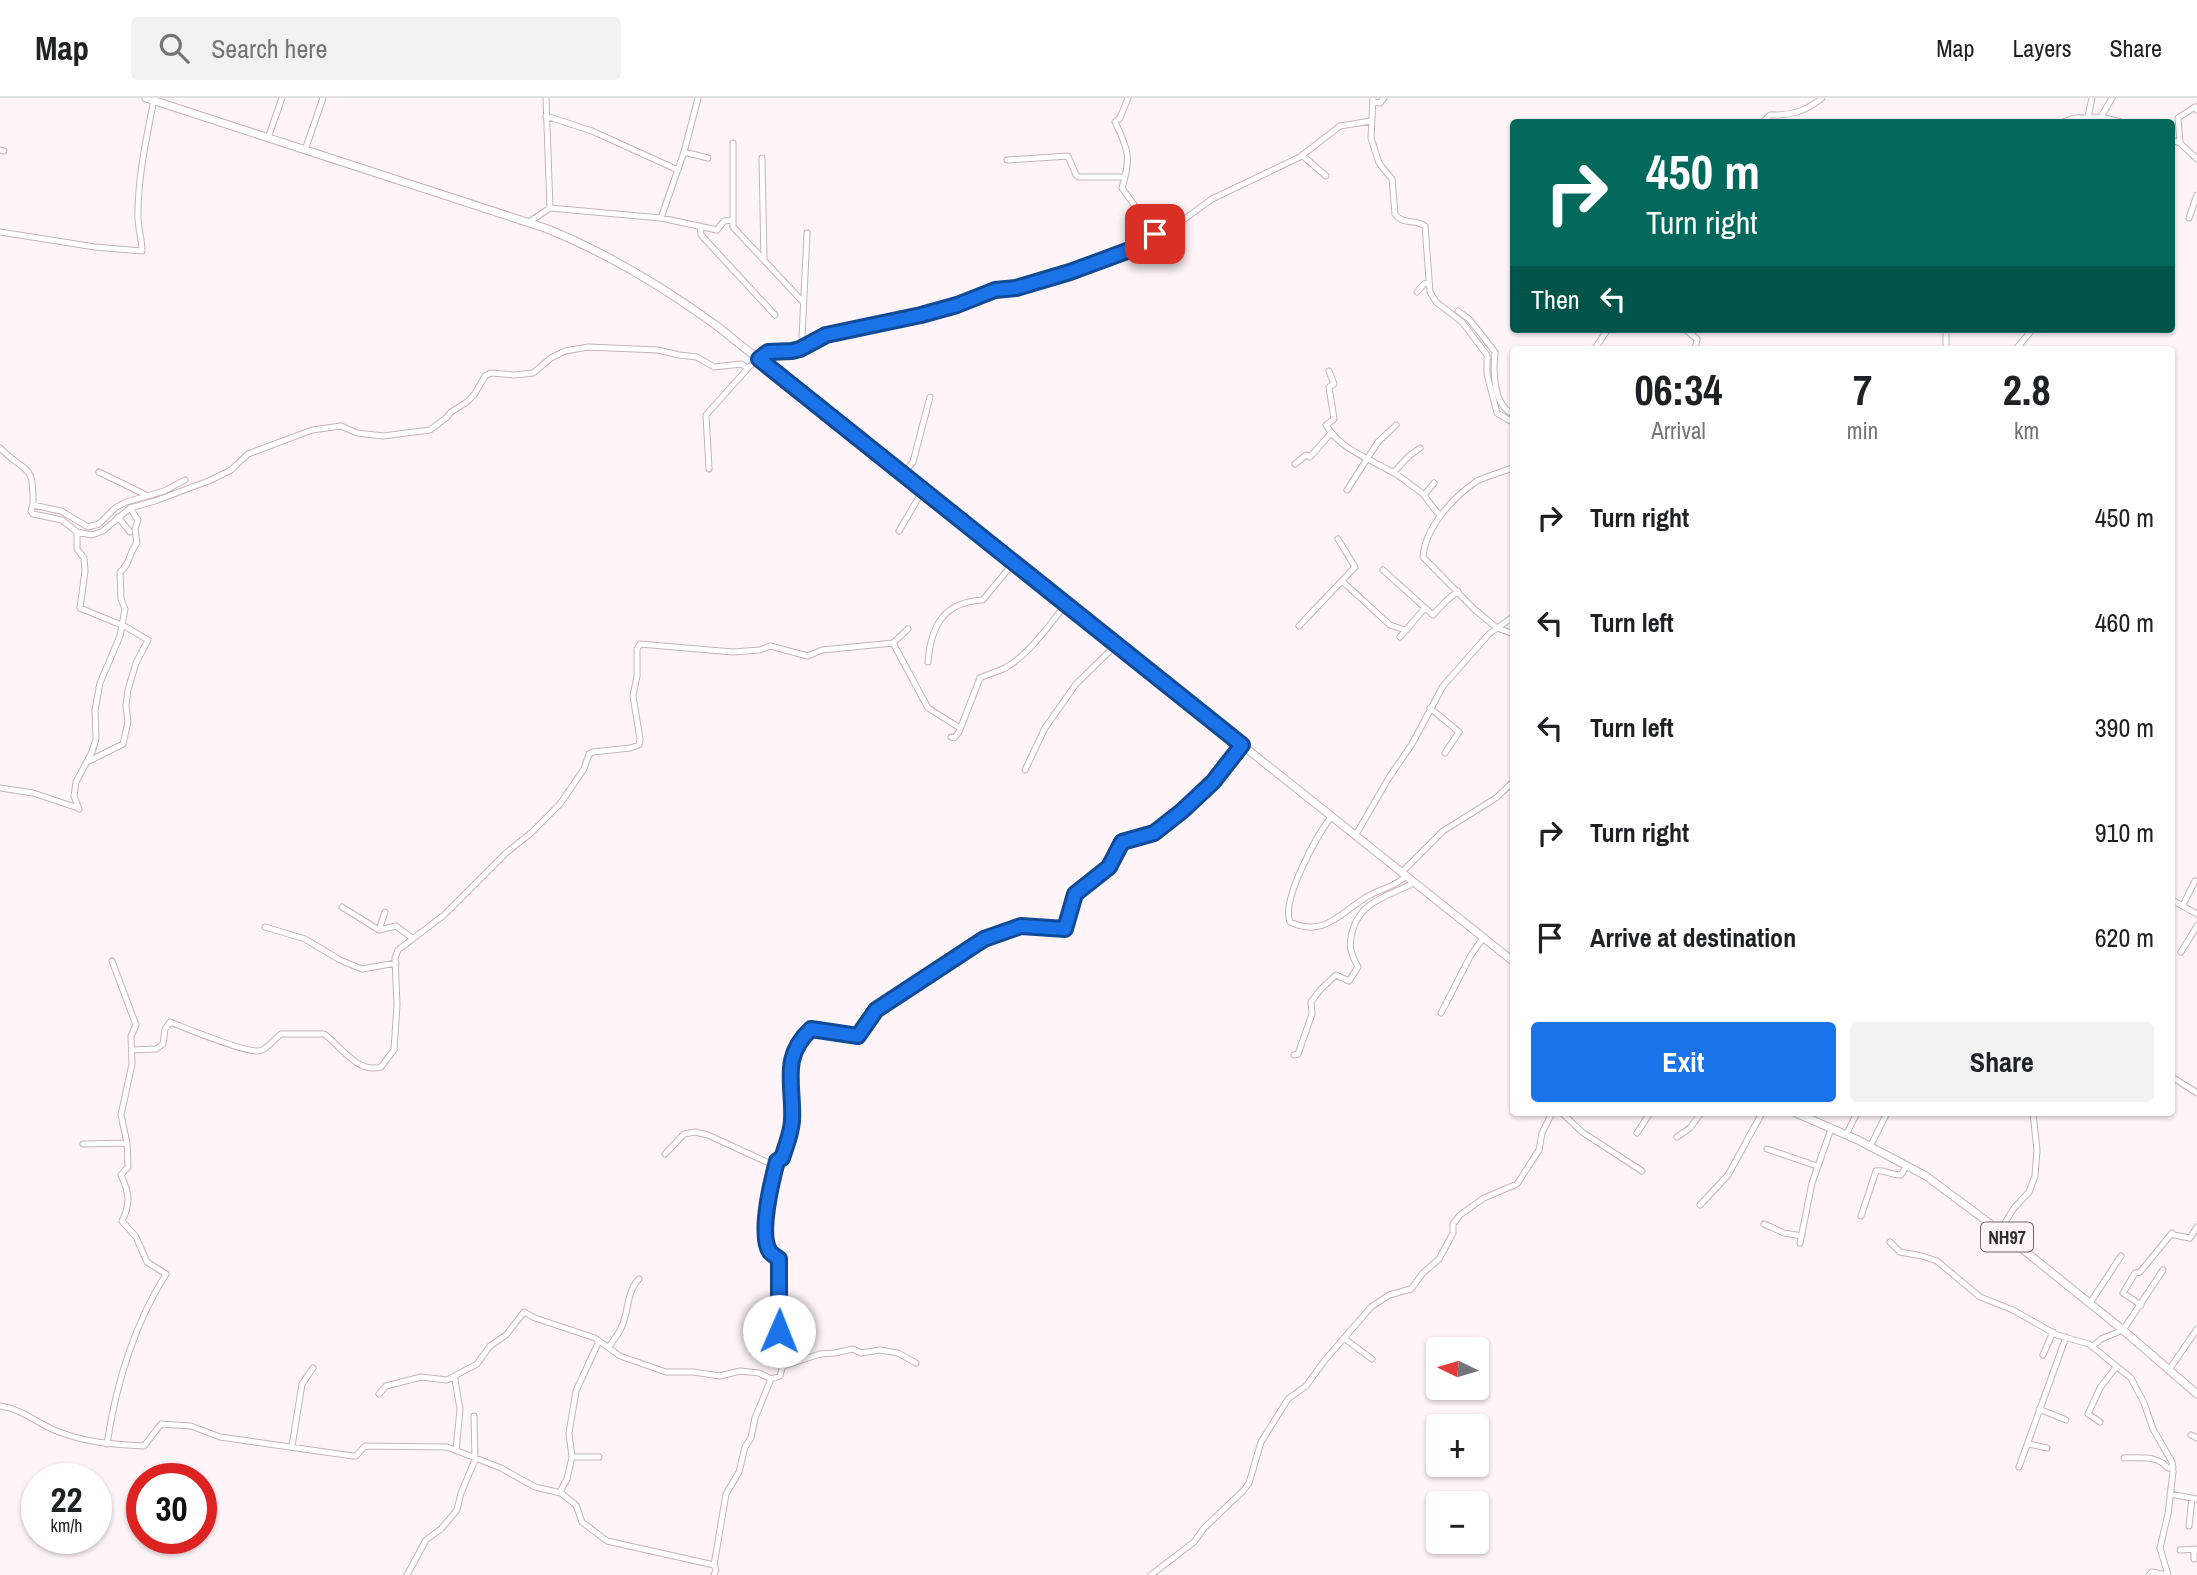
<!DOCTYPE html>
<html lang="en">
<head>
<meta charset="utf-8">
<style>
	:root { --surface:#fff; --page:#f2f2f2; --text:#202124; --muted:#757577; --line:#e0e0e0; --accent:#1a73e8 }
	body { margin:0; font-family:"Archivo Narrow",sans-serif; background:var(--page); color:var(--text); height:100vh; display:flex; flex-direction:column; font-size:26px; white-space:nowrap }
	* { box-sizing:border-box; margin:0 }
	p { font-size:23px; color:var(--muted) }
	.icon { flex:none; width:38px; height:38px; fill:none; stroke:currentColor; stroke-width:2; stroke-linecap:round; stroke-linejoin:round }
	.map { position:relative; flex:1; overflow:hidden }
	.sheet { position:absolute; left:1510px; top:248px; width:665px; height:770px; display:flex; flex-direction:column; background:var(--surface); border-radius:7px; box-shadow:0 2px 5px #0004 }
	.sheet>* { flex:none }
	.top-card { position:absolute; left:1510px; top:21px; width:665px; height:214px; border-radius:7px; box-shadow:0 2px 5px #0004; background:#00695c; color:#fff; overflow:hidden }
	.needle { width:46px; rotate:275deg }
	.controls { position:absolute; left:1426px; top:1239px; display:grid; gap:14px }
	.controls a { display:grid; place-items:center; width:63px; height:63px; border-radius:7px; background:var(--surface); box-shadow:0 2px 5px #0004; font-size:35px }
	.speed { position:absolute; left:21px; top:1365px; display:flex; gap:14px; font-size:35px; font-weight:700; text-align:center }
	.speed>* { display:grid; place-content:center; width:91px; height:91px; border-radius:50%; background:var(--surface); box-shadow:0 2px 5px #0004; line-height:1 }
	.speed small { font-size:18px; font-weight:400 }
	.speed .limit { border:10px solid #d22; background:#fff; color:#111 }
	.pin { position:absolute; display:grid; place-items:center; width:60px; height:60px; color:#fff; margin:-30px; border-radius:14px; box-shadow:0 4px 10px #0006 }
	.me { position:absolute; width:77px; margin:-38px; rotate:1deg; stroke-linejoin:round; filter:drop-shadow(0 0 5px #0008) }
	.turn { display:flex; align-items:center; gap:24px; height:147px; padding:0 21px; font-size:32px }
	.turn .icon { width:91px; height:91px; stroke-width:2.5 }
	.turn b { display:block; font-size:49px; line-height:60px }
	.then { display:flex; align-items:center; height:66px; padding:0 21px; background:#0003; gap:14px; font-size:26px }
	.eta { display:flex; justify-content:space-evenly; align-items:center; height:119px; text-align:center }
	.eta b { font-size:42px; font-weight:800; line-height:49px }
	.primary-button { display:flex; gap:14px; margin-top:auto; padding:14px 21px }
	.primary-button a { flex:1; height:80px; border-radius:7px; background:var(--accent); color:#fff; font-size:28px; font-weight:800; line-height:80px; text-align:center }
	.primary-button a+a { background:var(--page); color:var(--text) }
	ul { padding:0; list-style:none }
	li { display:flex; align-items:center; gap:21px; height:105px; padding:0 21px }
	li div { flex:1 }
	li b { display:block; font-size:26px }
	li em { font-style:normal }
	header { display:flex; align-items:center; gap:42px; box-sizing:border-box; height:98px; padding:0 35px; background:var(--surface); border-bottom:2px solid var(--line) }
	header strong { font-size:33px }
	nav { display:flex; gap:38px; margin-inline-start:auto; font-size:24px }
	.search { width:490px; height:63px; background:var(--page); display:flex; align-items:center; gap:18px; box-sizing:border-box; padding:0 24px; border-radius:7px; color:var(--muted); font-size:26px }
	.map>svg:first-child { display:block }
</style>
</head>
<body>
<header>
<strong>Map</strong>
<div class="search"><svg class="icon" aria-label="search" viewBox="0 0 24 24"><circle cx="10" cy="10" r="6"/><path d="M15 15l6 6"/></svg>Search here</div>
<nav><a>Map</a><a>Layers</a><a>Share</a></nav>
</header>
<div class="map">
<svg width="2197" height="1477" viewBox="0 0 2197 1477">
	<rect width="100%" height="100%" fill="#fff5f9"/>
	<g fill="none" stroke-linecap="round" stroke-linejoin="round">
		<g stroke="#c4b4ba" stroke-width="7">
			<path id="minor" d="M546,0L550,110
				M1128,0L1120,20L1115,24C1129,52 1131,61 1122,90L1155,136
				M1373,0L1371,40L1379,65L1392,81L1395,116C1404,128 1415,120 1425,128L1430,194L1436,204L1462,224L1487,257V276L1497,315L1514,325
				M1374,4L1380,5L1384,0
				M546,18L592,33L678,72
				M2088,19L2092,0
				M2101,19L2121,24
				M1763,24L1770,17C1791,18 1806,13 1822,0
				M2063,24L2074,20L2101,19L2112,0
				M268,40L282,0
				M2172,42L2180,45L2197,61
				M733,45V129L803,204
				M2180,45L2178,20L2195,9L2197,12
				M0,52L4,53
				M305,52L323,0
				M684,54L708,60
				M1302,57L1326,78
				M762,60L764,162
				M1007,62L1068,58L1076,77L1079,79H1125
				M661,120L684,54L698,0
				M2189,120L2197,97
				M529,124L550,110L661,120L717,132L724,123L733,122
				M700,128L701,137L775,217
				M0,134L95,149L142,153C142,140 137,128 138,115C138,77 147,38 154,1
				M1417,194L1424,186L1428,185
				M1458,213L1469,221L1495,254C1493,273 1493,309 1514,316
				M1685,231L1697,241L1695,252
				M803,248L802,239L807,135
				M1594,252L1608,231
				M1946,252V231
				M2015,252L2033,231
				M1329,273L1334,286L1329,289L1334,321L1326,327C1343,356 1380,363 1406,383C1411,387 1418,392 1423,396C1429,403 1433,411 1440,417
				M0,350C26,377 34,363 33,407L61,413L88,429L99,426L115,410L126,404L164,393L185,382
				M1295,366L1306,357L1310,359L1331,335
				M1514,369C1502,375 1488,377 1477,383C1453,399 1425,430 1423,459L1474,511L1497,530L1514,536
				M709,371L706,317L748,270L765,255L792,253L826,237L957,207L995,192L1026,187L1070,174L1135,150L1155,136L1179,125L1212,101L1300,59L1340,28L1371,23
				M99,374L146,397
				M1394,374L1409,358L1420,350
				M903,376L913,364L930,299
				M1347,392L1378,344L1396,327
				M1424,397L1434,385
				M33,407L31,413L33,416L62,422L77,434L92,437L103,433L130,410L155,403L211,382L231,372L248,356L312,332L341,328L357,335L383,338L430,332L446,320L451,314L467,304L474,297L485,278L491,275L515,277L533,275L551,260L565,253L588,249L658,252L679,257L697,259L714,269L741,266L748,270
				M118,419L130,434
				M899,433L923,392
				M77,434V451L84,460L85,473L80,510L126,529L148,542L136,565L128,592L126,607L128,624L123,646L87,664
				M1383,472L1433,517L1445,504L1458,493
				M1343,484L1390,527L1405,532
				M1299,528L1355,469L1338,441
				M1400,539L1425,510
				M893,545L908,531
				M928,564C931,527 944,504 983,502L1014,464
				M1430,610L1459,634L1445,655
				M951,639L954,640L959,634L980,580C988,576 997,574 1005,570C1030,556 1049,527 1066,506
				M1025,672L1045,630L1076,586L1117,546
				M0,690L33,695L78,710
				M79,711L74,698L76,684L92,654L96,641L95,612L100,585L120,538L125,511L121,501L120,474C130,467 129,454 137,445L135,431L138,422L130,410
				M1331,719C1317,737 1281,802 1290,824C1326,841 1342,812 1370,797C1383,790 1394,789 1405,779
				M1355,738L1390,678L1412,646L1443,588L1489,536L1514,518
				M1401,775L1443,733L1496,700L1514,683
				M2172,802L2197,816
				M2183,807L2195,783
				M342,809L379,832L396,828L412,840
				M265,829L305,841L340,862L362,871L396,865
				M379,832L385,814
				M2181,854L2197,828
				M112,863L136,927L131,938L132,966L121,1017L127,1045
				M1441,915L1471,857L1483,840
				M132,952L156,951L163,946L165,931L170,924C186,930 245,955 259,953C267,952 274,941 281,936H324C340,947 357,976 381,969L394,952L397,907L395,860L398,852L444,817L506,755L531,735L560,706L584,671L589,656L593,654L630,650L639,647L640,641L633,598L637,578V551L640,546L733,554L760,552L770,548L808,558L822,552L893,545L928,610L960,630
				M1294,957L1298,956L1312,916L1311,904L1320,892L1336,877L1349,883L1358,869C1350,854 1348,847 1353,831C1362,802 1388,799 1413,785
				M2172,979L2197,995
				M1562,1015L1582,1034L1642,1073
				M1637,1035L1650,1015
				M1846,1037L1857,1015
				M1677,1039L1690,1030L1701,1015
				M83,1046L127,1045L128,1069L121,1077C129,1094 131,1106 122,1123L136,1139L147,1164L166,1176C134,1227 116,1286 107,1346
				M1870,1049L1887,1015
				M1767,1051L1817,1068
				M665,1056L684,1036L695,1034L708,1037L771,1066L782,1060C786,1048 791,1036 792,1023C794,986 780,960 811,931L858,938L876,912L984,841L1021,828L1065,831L1075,796L1109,769L1122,744L1154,735L1182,713L1213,684L1242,647
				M1700,1107L1728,1077L1762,1015
				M1861,1118L1876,1073C1885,1071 1892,1078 1901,1077L1907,1067
				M1764,1126L1784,1135L1802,1138
				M2000,1133L2014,1110L2029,1094L2035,1078L2037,1052L2033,1015
				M1890,1144L1900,1154L1922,1158L1937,1163L1980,1199L2013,1212L2057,1237L2089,1246L2131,1280L2144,1305L2153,1331L2172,1364L2173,1374L2168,1416L2160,1450L2168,1477
				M1800,1145L1812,1085L1831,1031
				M2090,1205L2121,1158
				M2141,1207L2123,1195L2135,1175L2140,1174L2172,1135L2174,1137L2190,1140L2197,1129
				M1345,1241L1372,1261
				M2092,1249L2101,1241L2123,1232L2163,1172
				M609,1250C612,1242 618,1238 621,1230C629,1215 626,1194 639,1181
				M2043,1257L2053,1234
				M783,1268L820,1256L835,1255L853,1251L861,1255L880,1252L898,1255L916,1265
				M2169,1272L2197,1231
				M452,1280L455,1282L460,1311L456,1353
				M379,1296L386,1288L421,1279L447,1282L477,1266L490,1248L506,1237L524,1214L535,1220L595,1240L620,1258L666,1274H693L720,1278L740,1273L759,1275L771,1281
				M0,1308C21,1311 36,1324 54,1332C87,1345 109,1346 144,1348L161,1326L191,1328L220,1339L353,1358H356L365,1348L447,1349L501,1370L535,1389L561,1395L576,1407L582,1424L607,1443L714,1467L726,1396L739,1374L745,1349L751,1340L755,1320L771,1281L780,1278C786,1260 780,1247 779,1229C779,1206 780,1184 779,1161C776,1159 773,1157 770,1154C758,1137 772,1082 777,1063
				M2039,1311L2066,1322
				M2100,1324L2088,1316L2100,1290L2116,1269
				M2191,1337L2197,1340
				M2029,1346L2047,1350
				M292,1348L302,1286L313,1270
				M572,1359H599
				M2124,1360C2140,1360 2157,1357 2168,1370L2173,1369
				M2019,1369L2066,1239
				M560,1394L567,1381L572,1359L569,1335L576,1293L599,1243
				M2170,1396L2197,1401
				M2189,1428L2192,1400
				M2180,1452L2197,1451
				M2194,1461V1454L2197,1452
				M714,1467L716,1472L714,1477
				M407,1477L426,1442L441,1431L457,1412L461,1395L475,1362L474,1318
				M1151,1477L1194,1444L1204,1430L1243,1393L1249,1385L1261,1344L1288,1301L1306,1288L1325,1262L1371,1209L1389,1197L1411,1191L1423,1175L1439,1161L1453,1135V1126L1460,1117L1484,1100L1517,1086L1539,1052L1542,1035L1552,1015
				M2149,1477L2152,1474L2166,1477"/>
		</g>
		<g stroke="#c4b4ba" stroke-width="9">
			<path id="highway" d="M146,0L545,130C608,155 662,188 717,228L1514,864
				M1796,1015L1858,1042L1926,1078L2000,1133L2123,1232L2197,1296"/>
		</g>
		<use href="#minor" stroke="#fff" stroke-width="5"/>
		<use href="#highway" stroke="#fff" stroke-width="7"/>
	</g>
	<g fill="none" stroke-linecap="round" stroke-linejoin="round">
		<g stroke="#114b97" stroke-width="18">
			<path id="route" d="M779,1233V1161C776,1159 773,1157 770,1154C758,1137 772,1082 777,1063L782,1060C786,1048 791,1036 792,1023C794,986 780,960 811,931L858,938L876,912L984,841L1021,828L1065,831L1075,796L1109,769L1122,744L1154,735L1182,713L1213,684L1242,647L759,261L768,254L792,253L800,251L826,237L921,217L957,207L995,192L1016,190L1070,174L1135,150L1155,136"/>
		</g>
		<use href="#route" stroke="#1a73e8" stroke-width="12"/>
	</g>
	<g text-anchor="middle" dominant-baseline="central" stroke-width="5" stroke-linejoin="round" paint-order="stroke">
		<rect fill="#fff5f9" stroke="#70686b" stroke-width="2" x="1981" y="1124.5" width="52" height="29" rx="5"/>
		<g font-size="18" font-weight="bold" fill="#322c2e">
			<text x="2007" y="1139">NH97</text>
		</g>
	</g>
</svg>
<div class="controls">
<a><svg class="needle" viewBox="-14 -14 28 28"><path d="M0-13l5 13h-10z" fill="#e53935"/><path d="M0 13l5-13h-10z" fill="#757577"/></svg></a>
<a>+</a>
<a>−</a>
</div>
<div class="speed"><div>22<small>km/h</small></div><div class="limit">30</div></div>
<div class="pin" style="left:1155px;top:136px;background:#d93025"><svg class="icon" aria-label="arrive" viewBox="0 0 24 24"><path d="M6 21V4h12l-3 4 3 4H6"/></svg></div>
<svg class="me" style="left:779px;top:1233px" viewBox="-20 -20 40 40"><circle r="19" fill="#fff"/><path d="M0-13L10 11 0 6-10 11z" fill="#1a73e8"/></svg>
<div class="top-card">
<div class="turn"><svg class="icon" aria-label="right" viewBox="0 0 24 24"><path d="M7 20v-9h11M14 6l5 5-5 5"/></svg><div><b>450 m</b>Turn right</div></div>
<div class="then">Then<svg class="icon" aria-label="left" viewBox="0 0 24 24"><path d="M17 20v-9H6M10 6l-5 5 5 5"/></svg></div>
</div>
<section class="sheet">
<div class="eta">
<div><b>06:34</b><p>Arrival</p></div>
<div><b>7</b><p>min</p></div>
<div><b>2.8</b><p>km</p></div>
</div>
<ul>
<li><svg class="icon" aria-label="right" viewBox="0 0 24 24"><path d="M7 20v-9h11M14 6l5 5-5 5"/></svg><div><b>Turn right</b></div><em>450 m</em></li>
<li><svg class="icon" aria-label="left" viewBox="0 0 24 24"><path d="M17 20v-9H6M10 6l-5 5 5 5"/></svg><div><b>Turn left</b></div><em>460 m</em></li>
<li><svg class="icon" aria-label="left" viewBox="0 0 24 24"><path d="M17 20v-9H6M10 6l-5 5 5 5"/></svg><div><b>Turn left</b></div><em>390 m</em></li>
<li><svg class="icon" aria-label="right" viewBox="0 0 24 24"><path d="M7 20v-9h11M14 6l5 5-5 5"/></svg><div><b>Turn right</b></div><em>910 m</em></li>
<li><svg class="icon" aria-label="arrive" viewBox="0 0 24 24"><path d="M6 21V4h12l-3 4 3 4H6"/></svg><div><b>Arrive at destination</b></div><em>620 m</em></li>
</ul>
<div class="primary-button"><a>Exit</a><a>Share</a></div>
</section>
</div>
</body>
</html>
